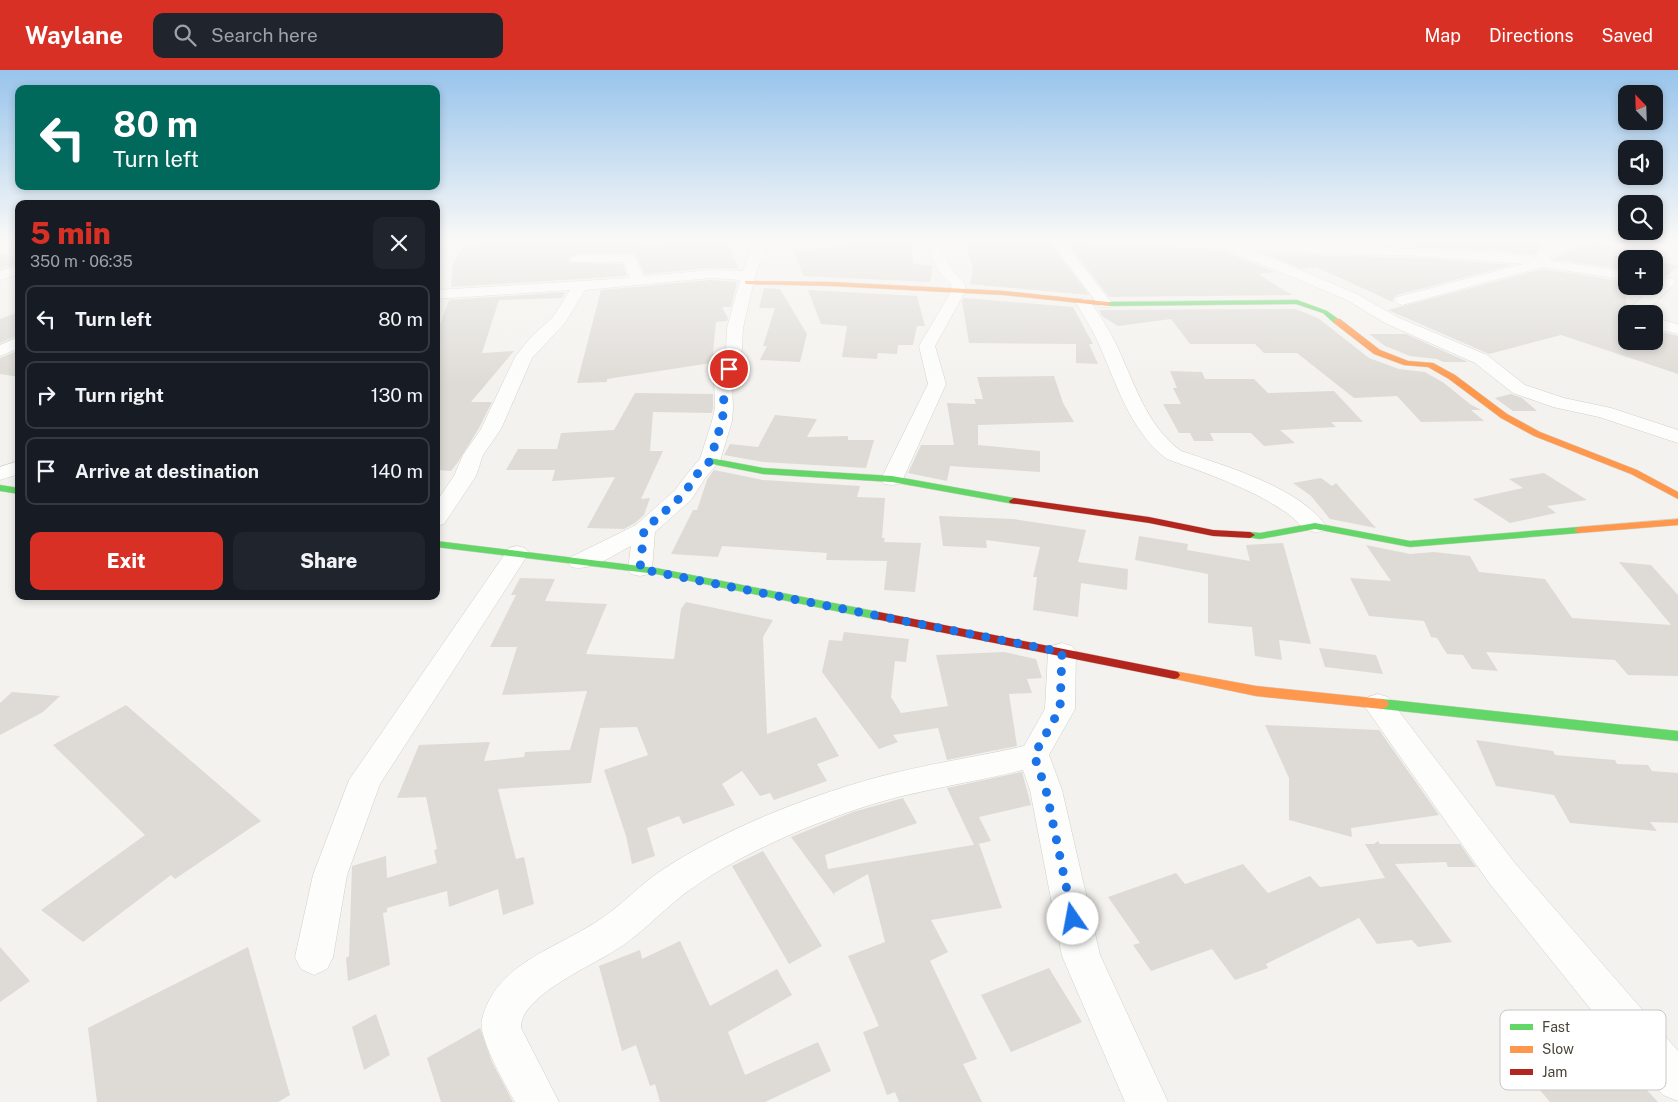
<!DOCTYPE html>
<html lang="en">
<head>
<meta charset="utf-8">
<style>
	:root { --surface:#171b24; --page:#20242c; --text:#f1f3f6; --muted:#9ea1a6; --line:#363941; --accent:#d93025 }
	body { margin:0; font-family:"Public Sans",sans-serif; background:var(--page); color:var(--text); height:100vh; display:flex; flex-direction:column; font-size:19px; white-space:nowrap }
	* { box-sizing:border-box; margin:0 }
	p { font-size:16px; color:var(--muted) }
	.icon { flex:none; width:28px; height:28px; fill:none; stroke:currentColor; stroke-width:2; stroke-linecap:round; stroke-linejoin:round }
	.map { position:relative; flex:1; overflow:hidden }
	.drawer { position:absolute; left:15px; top:130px; width:425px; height:400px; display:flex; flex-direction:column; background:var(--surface); border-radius:10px; box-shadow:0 2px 8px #0003 }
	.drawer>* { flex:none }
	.hud { position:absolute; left:15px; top:15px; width:425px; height:105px; border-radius:10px; box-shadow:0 2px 8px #0003; background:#00695c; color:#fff; overflow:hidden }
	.needle { width:32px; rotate:337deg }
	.controls { position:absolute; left:1618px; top:15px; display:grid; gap:10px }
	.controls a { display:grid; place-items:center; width:45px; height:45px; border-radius:10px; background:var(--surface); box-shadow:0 2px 8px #0003; font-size:25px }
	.pin { position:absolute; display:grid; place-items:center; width:42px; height:42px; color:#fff; margin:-21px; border:2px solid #fff; border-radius:50%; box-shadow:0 1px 5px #0007 }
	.me { position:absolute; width:55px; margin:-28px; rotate:348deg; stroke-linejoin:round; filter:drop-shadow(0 0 4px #0008) }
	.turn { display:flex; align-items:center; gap:18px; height:105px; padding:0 15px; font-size:22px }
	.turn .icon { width:65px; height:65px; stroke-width:2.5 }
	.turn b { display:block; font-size:35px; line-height:42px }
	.round { display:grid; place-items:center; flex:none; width:52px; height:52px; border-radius:10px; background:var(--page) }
	.summary { display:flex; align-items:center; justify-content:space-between; height:85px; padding:0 15px }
	h1 { font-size:30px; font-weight:800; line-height:38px; color:var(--accent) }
	.cta { display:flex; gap:10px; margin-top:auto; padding:10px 15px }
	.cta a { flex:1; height:58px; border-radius:10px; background:var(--accent); color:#fff; font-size:20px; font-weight:800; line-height:58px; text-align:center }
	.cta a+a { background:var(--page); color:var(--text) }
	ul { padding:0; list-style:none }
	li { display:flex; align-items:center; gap:15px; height:68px; margin:0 10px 8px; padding:0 5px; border:2px solid var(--line); border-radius:10px }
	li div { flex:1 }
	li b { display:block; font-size:19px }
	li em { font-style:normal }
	header { display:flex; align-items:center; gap:30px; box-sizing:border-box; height:70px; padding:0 25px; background:var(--accent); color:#fff }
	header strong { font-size:24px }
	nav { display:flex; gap:28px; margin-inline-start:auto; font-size:18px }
	.search { width:350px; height:45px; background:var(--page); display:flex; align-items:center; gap:12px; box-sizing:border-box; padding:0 18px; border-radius:10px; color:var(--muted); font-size:19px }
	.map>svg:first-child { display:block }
</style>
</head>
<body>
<header>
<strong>Waylane</strong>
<div class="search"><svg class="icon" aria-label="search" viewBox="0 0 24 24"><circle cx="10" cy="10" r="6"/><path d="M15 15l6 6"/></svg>Search here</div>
<nav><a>Map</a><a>Directions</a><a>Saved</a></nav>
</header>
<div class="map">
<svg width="1678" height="1032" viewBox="0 0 1678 1032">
	<rect width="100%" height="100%" fill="#f4f2ee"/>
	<path fill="#dedbd6" d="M480,170H639V176L703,170H726L739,199L711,198L645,204L634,183H577L568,189L570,193L623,194L627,206L451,217L453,194L464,175L478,174Z
		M854,170H911L913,194L933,195L930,212L803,206L794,181L836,178V175L854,174Z
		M973,170H1047L1089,225L970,214L973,198L965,172H975Z
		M1065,170L1085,171L1086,174H1157L1166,177L1223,181L1275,202L1258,204L1292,225L1109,227Z
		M1280,170H1397L1415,177L1282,171Z
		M1417,170H1538L1540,178L1535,185L1489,178L1484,180L1416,177Z
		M1593,172L1638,182L1632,186L1646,189H1626V200L1552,189Z
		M0,183L19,188V193L0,199Z
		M1267,184L1424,188L1512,195L1397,225L1393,229V232L1316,197L1301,199Z
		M1654,190L1678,196V197L1654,215Z
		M1543,199L1626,212V216H1652L1642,224L1626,220V238L1621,244L1623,248H1626V275L1636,271H1654V265L1662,262L1678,266V304L1561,265L1489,284L1388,240Z
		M711,210L737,212L731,237H722L728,248L727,251L716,252L713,283L718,292L607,309V312L577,313L601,220Z
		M764,218L780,219L807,264L800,292L760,290L767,276H763L775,238H759Z
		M808,220L917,226L925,256H917L913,275H898L897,284L878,283L877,289L842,287L847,256L821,254Z
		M565,222L562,228L499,230L482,283L514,281L471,332H492L479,358L458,392L451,401L436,400V265L449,230Z
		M964,228L1073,237L1093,274H1089L1098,294L1076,293V274L969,273L962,231Z
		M1295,239L1318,248L1369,288L1399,299L1425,302L1444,313L1470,334L1481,340H1471L1484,351L1421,352L1397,326L1354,328L1297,283H1264L1255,274H1190L1171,249L1118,256L1102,246L1099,240Z
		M19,242V265L0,273V249Z
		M1369,264H1406L1468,292H1443L1437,289L1410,286L1385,276Z
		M19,280V307L0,304V288Z
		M1170,301L1202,302L1205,309H1254L1268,323L1334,321L1363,352H1331L1336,357L1280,360L1295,373L1264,376L1251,363H1210L1214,371H1194L1190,363H1179L1163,334H1181L1173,318H1177Z
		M1054,306L1063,333L1074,352L978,355V375L1040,381V402L950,396L947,411L908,403L921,375H954L947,333L976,334L974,329H983L977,307Z
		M635,323L713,324V338L712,343L653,342L650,381H663L641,429L650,428L644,445L635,453L624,459L587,458L615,407L552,411L555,400H506L518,379H557L561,363L614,360Z
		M1511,324L1522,328L1537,341H1513L1495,328Z
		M775,345L817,349L807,367L848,366V370H874L866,398L763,392L724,385L730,374L758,377Z
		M714,400L763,410L860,416L857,427L885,428L882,468H885L884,472L921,473L915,522L884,520L887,491L826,490L827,483L722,476L718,487L671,484L693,440H697L707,410Z
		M1544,403L1587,430L1547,436L1556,443L1510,453L1473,429L1523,418L1509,409Z
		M1321,408L1332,416L1336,413L1376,458L1330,449L1311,426L1293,413Z
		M939,446L1013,449L1086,460L1078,492L1128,499L1127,520L1081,513L1078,547L1033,540L1037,507H1033L1040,477L986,470L987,478L943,476Z
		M1139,466L1188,474L1187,480L1250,491L1246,475L1283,473L1311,574L1279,570L1282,590L1255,586L1252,557L1208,553V504L1135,490Z
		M1366,475L1410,484L1434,482L1470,486L1479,502L1545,509L1572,548L1671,555L1619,492L1651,495L1678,525V606L1628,605L1615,590L1486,582L1498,601L1472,599L1463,585L1447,584L1437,568L1431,567L1424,551L1369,546L1350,508L1391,511Z
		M520,508L555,509L545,531L607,534L586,584L674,589L681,539L686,532L773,550L763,567L767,664L816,647L839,686L817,694L827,711L774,730L770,723L760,726L742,701L722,714L735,735L683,754L679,746L647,758L655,786L632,794L626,766L604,700L648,685L637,657L600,658L591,713L498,719L516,789L524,787L534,834L503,845L498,819L449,837L447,821L387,838V842L383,843L390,895L348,911L346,888L349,886L352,796L386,786L387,808L437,793L434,780L437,779L426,727L397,728L419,675L490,672L484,691L524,687L525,682L570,680L587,621L502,625L517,577H490L516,525H511Z
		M844,562L909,569L906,592L895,591L891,627L901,643L948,636L936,585L1004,582L1036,589L1042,608L1027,609L1032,623L1009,624L1017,676L947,690L938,658L893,665L898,672L879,679L822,602L829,570L842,571Z
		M1319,578L1376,585L1383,604L1325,597Z
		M12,622L60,626L43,642L0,665V633Z
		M126,635L261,751L175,809L171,805L83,872L41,840L145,765L53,675Z
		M1265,655L1379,660L1439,745L1351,758L1352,767L1289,750V708Z
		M1476,670L1553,681L1555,685L1615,690L1617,694L1648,695L1652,701L1678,703V753L1650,752L1657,761L1570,753L1554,725L1496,716Z
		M1022,702L1031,735L979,747L991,771L974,775L947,718Z
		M903,728L917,753L825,785L828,799L979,774L1002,838L931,850L948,882L930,891L977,989L963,994L982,1032H899L895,1022L887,1025L863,962L879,956L848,886L885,872L868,804L834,823L835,826L791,767L853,742Z
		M1378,771L1380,774H1460L1476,797H1448L1446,792L1395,794L1452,872L1418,877L1412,870L1377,874L1359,848L1266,894L1268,898L1235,910L1212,879L1151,901L1133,875L1140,873L1108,827L1176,803L1185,814L1243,794L1268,823L1310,806L1320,817L1385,808L1365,774H1374Z
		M763,781L822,876L789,894L732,796Z
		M680,871L710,936L777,899L792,925L728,962L745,1005L818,972L831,1001L765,1032H660L655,1014L650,1016L636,975L622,981L599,896L640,880L642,889Z
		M0,877L30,911L0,932Z
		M248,877L290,1025L278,1032H97L88,958Z
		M1049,898L1082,952L1011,982L981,925Z
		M376,944L390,985L364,1000L352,957Z
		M480,958L492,992L513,1032H441L427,988Z
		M1596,966L1658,1032H1550L1518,994Z"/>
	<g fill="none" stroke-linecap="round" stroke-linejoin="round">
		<g stroke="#d2d0cb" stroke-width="1">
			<path id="street" d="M749,170H762L765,179L755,206L743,258L742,279L738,299L732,309L733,338L732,351L720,391L706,407L691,430L655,462L652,499L649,504L640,506L631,504L628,499L631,476C613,485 591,502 571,497L568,492L571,487L636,455L675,420L691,399L700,389L712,351L715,338L714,309L720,299L726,279L727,258L740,210L711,208L585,220L565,253L532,288L501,359L483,385L476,406L444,454L436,456V432L454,406L463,385L481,359L515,287L531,267L553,247L570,220L436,229V220L630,208L624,192H572L570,189L577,185H634L644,206L711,200L743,201L751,179Z
				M924,170H937L952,200L964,212L966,220L935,276L946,314L903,409L900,414L892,415L884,414L881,409L928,314L919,276L952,220L950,213L939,202Z
				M1049,170H1062L1110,231L1113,234L1110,237H1100Z
				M1155,170H1210L1484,182L1489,180L1536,187L1540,180L1569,170H1588L1587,173L1551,186L1549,190L1626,202V210L1543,197L1402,235L1397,233L1394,230L1397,227L1523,194L1424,186L1255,181L1357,224L1397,247L1487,285L1525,315L1564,328L1611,338L1678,360V373L1599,347L1553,337L1513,323L1475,293L1385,253L1347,230L1228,180L1161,174Z
				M19,195V204L0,210V201Z
				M1669,208L1674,209L1676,212L1654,234L1641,244H1626L1625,247L1623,244C1627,239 1664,209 1669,208Z
				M1084,228L1089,230C1098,242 1107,256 1114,270C1133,308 1145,355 1181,381C1225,396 1299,417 1326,456L1323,461C1304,466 1299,450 1284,441C1248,417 1208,404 1167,389C1129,361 1116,311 1097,270C1091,257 1083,245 1076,233L1079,230Z
				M1654,248L1678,254V264L1654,258Z
				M19,267V278L0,286V275Z
				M19,391V404L0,410V397Z
				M517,476L525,478L529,483L380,714L347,805L333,887L327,899L314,905L301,899L295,887L313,805L349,710L509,478Z
				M1062,573L1072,576L1076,582L1075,639L1049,685L1062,720L1100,885L1168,1032H1125L1062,886L1030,720L1023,700C982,710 939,717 898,727C838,743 776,768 722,799C705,809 688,820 673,833C653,850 636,868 614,881C591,896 519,927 521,958L559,1032H515C506,1016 477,966 482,949C495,896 551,880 593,854C613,842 629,826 646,812C662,799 679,789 697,779C756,746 832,718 898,702C939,692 982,686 1024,676L1045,639L1048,582L1052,576Z
				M1378,624L1388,627L1514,792L1678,981V1031L1663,1025L1646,1008L1490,814L1368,641L1363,634L1368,627Z"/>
		</g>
		<g stroke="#d3cfc5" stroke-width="1">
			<path id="fast" d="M1297,230L1327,241L1341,251L1334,253L1323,243L1296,234L1108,236L1105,234L1108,232Z
				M710,388L763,398L892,406L1014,428L1019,431L1014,434L892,412L763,404L707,393L705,391Z
				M0,415L19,418V424L0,421Z
				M1315,453L1410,471L1579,457L1584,460L1579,463L1410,477L1315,459L1260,469L1246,467L1245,465L1250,462L1260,463Z
				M436,471L656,498L879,542L885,546L879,550L656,504L436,477Z
				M1382,629L1678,661V671L1382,639L1377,637L1375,634L1377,631Z"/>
		</g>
		<g stroke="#d3cfc5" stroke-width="1">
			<path id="slow" d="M745,211L832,212L1004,221L1108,232L1111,234L1108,236L1004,225L832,216L747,214L745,213Z
				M1334,249H1340L1380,280L1408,291L1433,293L1455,305L1507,344L1540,362L1637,400L1678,422V429L1631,404L1534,366L1501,348L1449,309L1428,297L1404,295L1374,284L1334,253Z
				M1678,449V455L1579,463L1574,460L1579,457Z
				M1174,601L1256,616L1382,629L1387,631L1389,634L1387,637L1382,639L1256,626L1170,608L1168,605L1170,602Z"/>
		</g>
		<g stroke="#d3cfc5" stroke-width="1">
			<path id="jam" d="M1014,428L1149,447L1213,460L1250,462L1255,465L1250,468L1213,466L1149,453L1010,433L1009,431Z
				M879,542L1174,601L1178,602L1180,605L1178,608L1174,609L875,549L873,546Z"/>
		</g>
		<use href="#street" fill="#fdfdfc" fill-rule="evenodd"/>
		<use href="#fast" fill="#63d668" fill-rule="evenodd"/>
		<use href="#slow" fill="#ff974d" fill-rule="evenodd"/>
		<use href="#jam" fill="#b3261e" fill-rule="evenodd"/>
	</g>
	<linearGradient id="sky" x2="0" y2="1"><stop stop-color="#98c4ec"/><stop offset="0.54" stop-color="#faf9f7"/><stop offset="1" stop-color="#faf9f7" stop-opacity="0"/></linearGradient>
	<rect width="1678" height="315" fill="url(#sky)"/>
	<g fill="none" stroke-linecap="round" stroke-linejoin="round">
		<path stroke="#1a73e8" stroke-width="9" stroke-dasharray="0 16.2" d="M729,299L723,309L724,338L722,351L710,391L698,403L683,425L644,460L640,499L1062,582L1060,639L1034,685L1046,720L1073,849"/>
	</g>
	<rect x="1500" y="940" width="166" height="80" rx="8" fill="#fff" stroke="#c9c7c4" stroke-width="1"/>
	<rect x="1510" y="954" width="23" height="6" fill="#63d668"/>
	<rect x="1510" y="976" width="23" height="7" fill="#ff974d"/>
	<rect x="1510" y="999" width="23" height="6" fill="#b3261e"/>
	<g font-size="14" fill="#4b4439">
		<text x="1542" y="962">Fast</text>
		<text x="1542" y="984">Slow</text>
		<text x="1542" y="1007">Jam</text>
	</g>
</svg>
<div class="controls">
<a><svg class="needle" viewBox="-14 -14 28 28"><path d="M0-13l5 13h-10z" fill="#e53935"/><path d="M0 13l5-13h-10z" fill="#9ea1a6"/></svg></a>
<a><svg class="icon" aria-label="sound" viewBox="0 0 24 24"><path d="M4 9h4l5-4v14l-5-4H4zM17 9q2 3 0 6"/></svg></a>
<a><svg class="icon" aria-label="search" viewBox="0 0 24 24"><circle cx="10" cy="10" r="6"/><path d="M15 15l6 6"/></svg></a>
<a>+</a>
<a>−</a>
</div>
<div class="pin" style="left:729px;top:299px;background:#d93025"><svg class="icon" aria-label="arrive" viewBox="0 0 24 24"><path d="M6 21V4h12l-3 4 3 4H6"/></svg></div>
<svg class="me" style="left:1073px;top:849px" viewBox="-20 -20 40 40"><circle r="19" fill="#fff"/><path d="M0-13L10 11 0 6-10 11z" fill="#1a73e8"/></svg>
<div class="hud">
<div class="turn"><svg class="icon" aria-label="left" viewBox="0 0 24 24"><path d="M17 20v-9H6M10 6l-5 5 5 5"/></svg><div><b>80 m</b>Turn left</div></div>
</div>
<section class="drawer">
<div class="summary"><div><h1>5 min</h1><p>350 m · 06:35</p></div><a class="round"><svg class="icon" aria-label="close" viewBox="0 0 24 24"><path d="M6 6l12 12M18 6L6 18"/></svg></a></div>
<ul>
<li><svg class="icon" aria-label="left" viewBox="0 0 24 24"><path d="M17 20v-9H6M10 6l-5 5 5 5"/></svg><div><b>Turn left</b></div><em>80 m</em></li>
<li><svg class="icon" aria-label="right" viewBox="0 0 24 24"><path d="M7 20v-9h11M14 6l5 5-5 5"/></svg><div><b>Turn right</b></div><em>130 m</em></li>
<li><svg class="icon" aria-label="arrive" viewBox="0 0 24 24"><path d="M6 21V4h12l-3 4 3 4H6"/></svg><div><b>Arrive at destination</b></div><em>140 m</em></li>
</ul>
<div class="cta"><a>Exit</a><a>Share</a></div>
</section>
</div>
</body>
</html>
